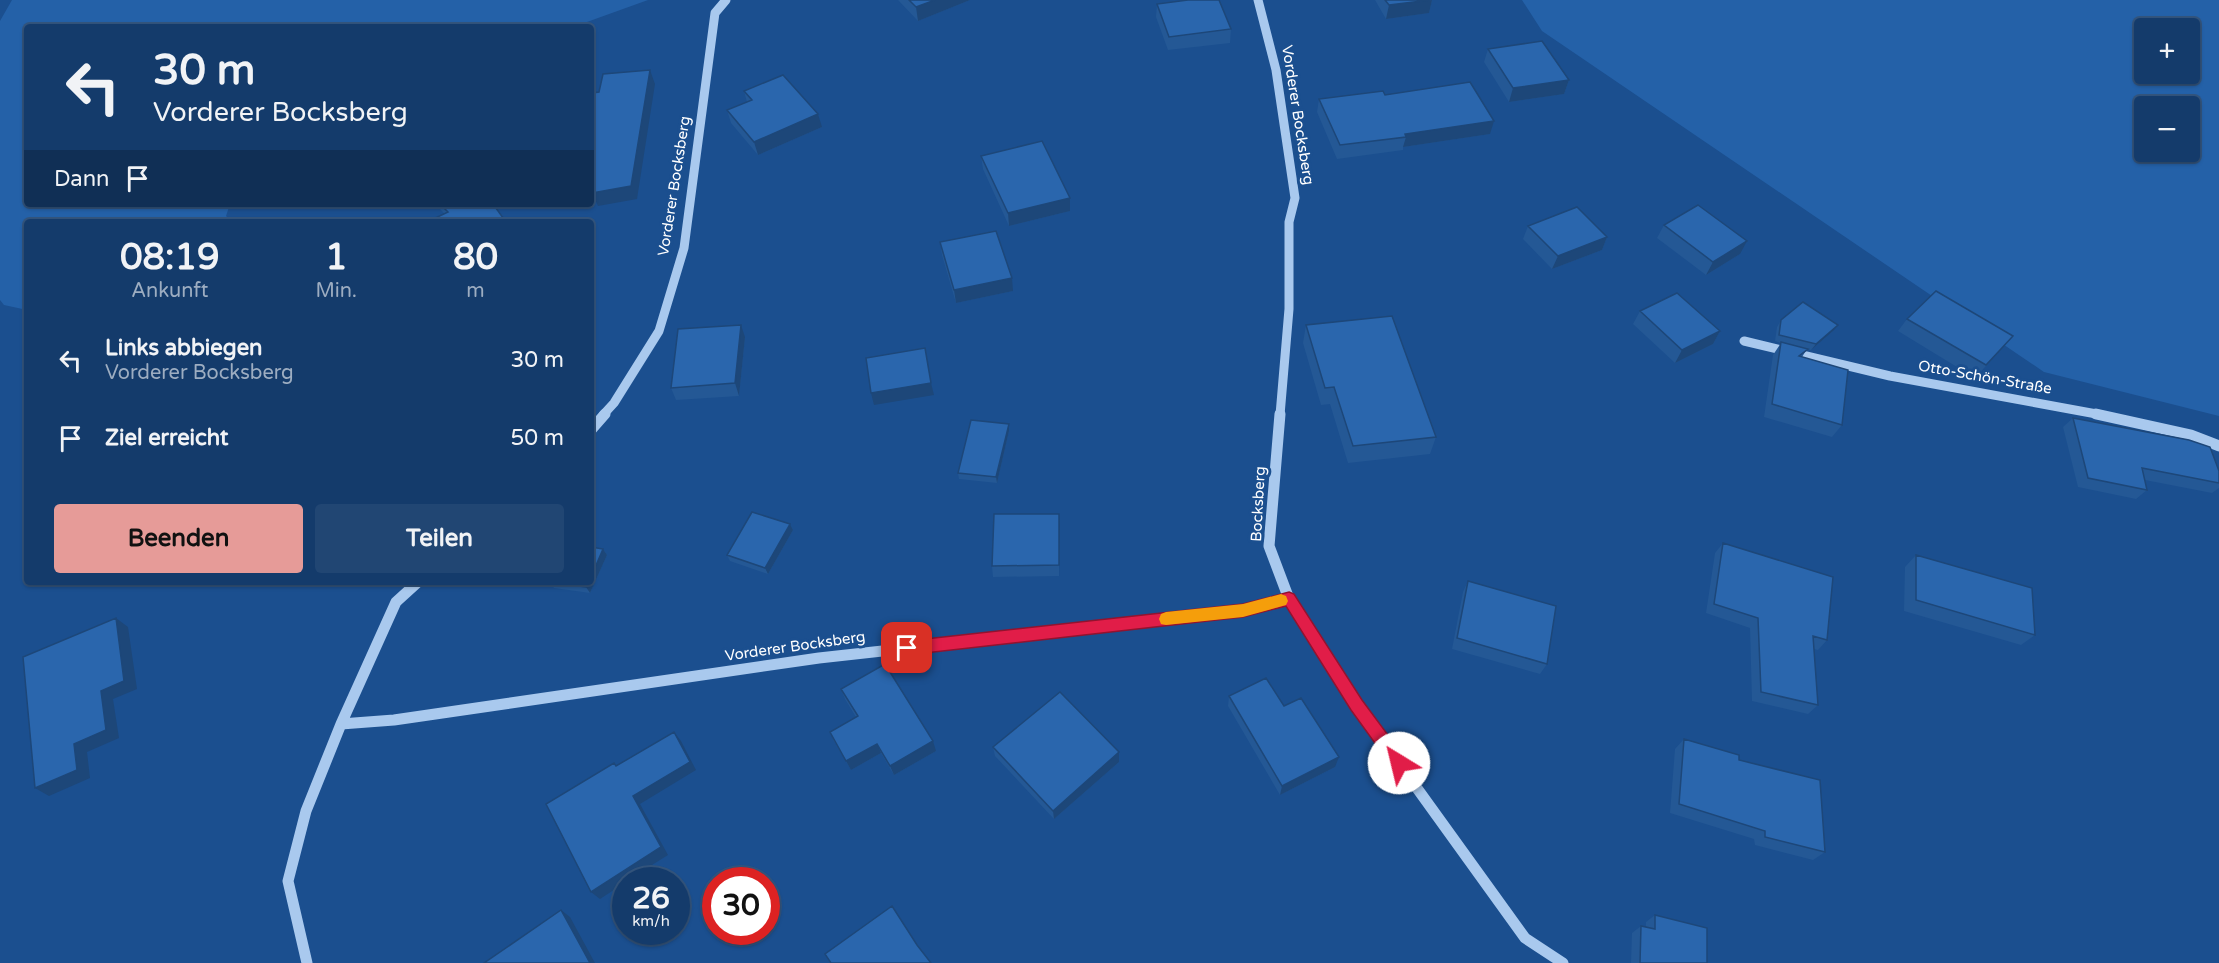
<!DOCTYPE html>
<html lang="de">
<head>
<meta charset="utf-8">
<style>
	:root { --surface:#143b6b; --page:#214673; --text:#f1f3f6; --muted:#9dadc1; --line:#33557e; --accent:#e69b98 }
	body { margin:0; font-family:"Varela Round",sans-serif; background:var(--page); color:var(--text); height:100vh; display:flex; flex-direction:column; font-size:22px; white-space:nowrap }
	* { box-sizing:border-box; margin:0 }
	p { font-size:20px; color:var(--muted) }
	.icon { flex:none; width:33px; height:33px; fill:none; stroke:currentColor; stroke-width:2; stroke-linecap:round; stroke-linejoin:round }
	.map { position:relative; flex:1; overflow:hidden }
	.drawer { position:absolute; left:24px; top:219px; width:570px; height:366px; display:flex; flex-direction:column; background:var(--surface); border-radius:6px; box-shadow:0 2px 4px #0004,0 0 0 2px var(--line) }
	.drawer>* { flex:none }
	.hud { position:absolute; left:24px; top:24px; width:570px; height:183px; border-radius:6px; box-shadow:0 2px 4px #0004,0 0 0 2px var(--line); background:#143b6b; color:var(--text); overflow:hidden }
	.tools { position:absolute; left:2134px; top:18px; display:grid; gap:12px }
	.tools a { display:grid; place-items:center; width:66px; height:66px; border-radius:6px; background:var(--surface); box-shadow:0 2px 4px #0004,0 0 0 2px var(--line); font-size:30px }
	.speed { position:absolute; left:612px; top:867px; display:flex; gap:12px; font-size:30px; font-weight:700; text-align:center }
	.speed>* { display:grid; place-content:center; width:78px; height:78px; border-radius:50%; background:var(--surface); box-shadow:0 2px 4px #0004,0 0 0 2px var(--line); line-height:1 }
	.speed small { font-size:15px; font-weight:400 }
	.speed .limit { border:9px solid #d22; background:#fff; color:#111 }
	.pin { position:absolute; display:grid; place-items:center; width:51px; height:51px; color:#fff; margin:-26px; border-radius:12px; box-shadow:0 3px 9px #0006 }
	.me { position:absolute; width:66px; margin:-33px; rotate:324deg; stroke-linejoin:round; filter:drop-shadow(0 0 4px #0008) }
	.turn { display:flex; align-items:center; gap:21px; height:126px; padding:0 30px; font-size:27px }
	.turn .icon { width:78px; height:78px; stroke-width:2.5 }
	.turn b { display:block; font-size:42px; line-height:51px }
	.then { display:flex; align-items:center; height:57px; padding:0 30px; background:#0003; gap:12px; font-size:22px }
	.eta { display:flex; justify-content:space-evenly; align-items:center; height:102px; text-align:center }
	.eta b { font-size:36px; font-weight:700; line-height:42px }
	.cta { display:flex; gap:12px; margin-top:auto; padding:12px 30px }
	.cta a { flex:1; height:69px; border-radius:6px; background:var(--accent); color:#111; font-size:24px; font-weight:700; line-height:69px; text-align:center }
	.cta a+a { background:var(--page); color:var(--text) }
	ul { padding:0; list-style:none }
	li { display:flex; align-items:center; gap:18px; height:78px; padding:0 30px }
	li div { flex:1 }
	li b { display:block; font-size:22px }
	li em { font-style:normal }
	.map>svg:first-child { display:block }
</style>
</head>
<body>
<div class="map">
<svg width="2219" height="963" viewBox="0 0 2219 963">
	<rect width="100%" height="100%" fill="#1b4f8f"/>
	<path fill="#2461a8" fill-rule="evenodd" d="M12,0H648L573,27H27V204H230L226,216L232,222H27V310L4,305L0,300V21Z
		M1522,0H2219V416L2044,372L1542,31ZM2145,28H2190V74H2145ZM2145,106H2190V152H2145Z"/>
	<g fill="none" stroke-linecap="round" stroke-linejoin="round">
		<path stroke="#a9c9ee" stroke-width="9" d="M1258,0L1276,70L1295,198L1289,222V309L1280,415
			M1744,341L1890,376L2102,415
			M603,415L614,403L659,331L684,248L715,13L726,0"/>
		<path stroke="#a9c9ee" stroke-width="11" d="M1280,414L1269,546L1289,599L1357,705L1525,938L1563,963
			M2096,414L2191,435L2219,446
			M591,430L605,414
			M341,724L394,720L819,658L1243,611L1289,599
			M307,963L288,881L306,811L341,724L396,602L418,582"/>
	</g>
	<path fill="#245895" d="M898,0H970L918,21Z
		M1375,0H1432L1429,13L1386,19Z
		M1157,4L1231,29L1230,43L1168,50L1156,17Z
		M1488,49L1569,80L1564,94L1509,102L1484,62Z
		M744,91L822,127L758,155L731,123L727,110L747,102Z
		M1385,95L1490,134L1403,147V150L1337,159L1317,112L1319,99Z
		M981,156L1070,198V211L1009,226L983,169Z
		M435,204H493L445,214Z
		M1664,225L1740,254L1706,275L1657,238Z
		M1528,226L1607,237L1602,250L1552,269L1523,239Z
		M940,242L1013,291L956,303L942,255Z
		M1640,311L1720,331L1713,344L1675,363L1633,324Z
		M1907,319L2013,336L1975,378L1898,331Z
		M1781,320L1833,331L1811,350L1807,349L1802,357L1842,425L1832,437L1764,417L1773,355L1781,343L1775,341L1777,327Z
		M1306,325L1436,437L1430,454L1348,463L1330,404L1321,405L1303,343Z
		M745,337L739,396L676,400L671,388Z
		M2073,418L2219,471V488L2212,493L2145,480L2147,490L2136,499L2078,487L2063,427Z
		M1009,424V431L997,483L959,479L958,473Z
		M790,524L793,530L768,574L730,561L727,555Z
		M1060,525L1059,576L993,577L992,566Z
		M1723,543L1827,640L1818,650L1814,649L1818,705L1808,714L1752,701L1750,628L1706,613L1715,553Z
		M603,549L607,555L590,593L554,588L550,582Z
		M1916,555L2035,635L2021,645L1904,611L1905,567Z
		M1468,581L1547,664L1540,674L1452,649L1463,592Z
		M841,689L936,751L894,775L881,753L851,770L834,741L830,732L856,717L845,699Z
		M1229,696L1284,706L1335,767L1280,795L1228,706Z
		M1684,739L1739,760L1825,852L1813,860L1755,845L1754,839L1670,813L1675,749Z
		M993,747L1119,762L1054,819L995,756Z
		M1655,915L1707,963H1631L1632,933L1641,926L1646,927V922Z"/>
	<path fill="#1d4779" d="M935,0H970L918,21L916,7Z
		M1432,0L1429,13L1386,19L1389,5Z
		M650,70L655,84L637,199L598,206L592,193Z
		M1569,80L1564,94L1509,102L1513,88Z
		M818,114L822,127L758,155L754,142Z
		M1494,121L1490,134L1403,147L1406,137L1405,134Z
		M1070,198V211L1009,226L1008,213Z
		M1607,237L1602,250L1552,269L1558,256Z
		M1747,241L1740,254L1706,275L1713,262Z
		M1012,278L1013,291L956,303L954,290Z
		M741,325L745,337L739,396L735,383Z
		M1838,325L1833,331L1811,350L1816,344Z
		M1720,331L1713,344L1675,363L1682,350Z
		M931,383L934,395L874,405L871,393Z
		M1009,424V431L997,483L996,477Z
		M1059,514L1060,525L1059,576Z
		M790,524L793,530L768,574L765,568Z
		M603,549L607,555L590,593L586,587L589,582H591V577Z
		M116,618L128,627L137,689L113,699L119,738L87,752L90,778L49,796L35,788L74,744L101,691Z
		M674,732L681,741L696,770L640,804L668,855L628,880H626V882L600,899L591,892L633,796Z
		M933,741L936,751L894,775L890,766Z
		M877,744L881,753L851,770L846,761Z
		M1119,752V762L1054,819L1053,811Z
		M1339,757L1335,767L1280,795L1282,786Z
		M561,910L570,917L595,963H590Z"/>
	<path fill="#2a66ad" stroke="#1d4779" stroke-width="1.5" d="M909,0H935L916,7Z
		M1188,0H1219L1231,29L1169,37L1157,4Z
		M1385,0H1430L1389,5Z
		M1542,41L1569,80L1513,88L1488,49Z
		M650,70L631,186L592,193L591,170V99L592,93L599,92L603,74Z
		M783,75L818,114L754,142L727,110L752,100L744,91Z
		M1470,82L1494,121L1405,134L1406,137L1340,145L1319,99L1383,91L1385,95Z
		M1042,141L1070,198L1008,213L981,156Z
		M440,204H493L506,222H432L431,220L448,212Z
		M1698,205L1747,241L1713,262L1664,225Z
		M1577,207L1607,237L1558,256L1528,226Z
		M996,231L1012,278L954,290L940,242Z
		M1936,291L2013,336L1986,365L1907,319Z
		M1677,293L1720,331L1682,350L1640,311Z
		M1803,302L1838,325L1816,344L1779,335L1781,320Z
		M1392,316L1436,437L1353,446L1334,387L1325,388L1306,325Z
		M741,325L735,383L671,388L678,329Z
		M1781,342L1808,349L1799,356L1848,370L1842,425L1772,404Z
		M925,348L931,383L871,393L866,358Z
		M2073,418L2189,440L2210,447L2219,471V483L2142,468L2147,490L2088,478Z
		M971,420L1009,424L996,477L958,473Z
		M752,512L790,524L765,568L727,555Z
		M994,514H1059V565L992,566Z
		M1723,543L1833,577L1827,640L1813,636L1818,705L1761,692L1758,618L1714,604Z
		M591,547L603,549L591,577Z
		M1916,555L2032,588L2035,635L1916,600Z
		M1468,581L1556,606L1547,664L1457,638Z
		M550,582H589L586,587Z
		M116,618L124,681L101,691L106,730L74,744L77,770L35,788L23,657Z
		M885,664L933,741L890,766L877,744L846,761L830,732L858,716L841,689Z
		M1266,678L1284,706L1301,698L1339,757L1282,786L1229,696Z
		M1060,692L1119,752L1053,811L993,747Z
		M674,732L690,762L633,796L661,847L591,892L546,804L614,763L616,766Z
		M1684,739L1739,755V760L1820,780L1825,852L1765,837V831L1679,804Z
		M892,906L917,945L931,963H831L825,954Z
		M561,910L590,963H484Z
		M1655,915L1707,928V963H1640L1641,926L1655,929Z"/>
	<path fill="#e11d48" stroke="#92132f" stroke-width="1.5" d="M1289,592L1294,594L1362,700L1405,758L1407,763L1405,768L1399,771L1393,768L1351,710L1286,606L1243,617L907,655L902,653L900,648L902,643L907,641L1243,604Z"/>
	<path fill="#f59e0b" d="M1281,594L1286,596L1288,601L1286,605L1243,617L1166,625L1161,624L1159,619L1161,614L1166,612L1243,604Z"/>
	<g text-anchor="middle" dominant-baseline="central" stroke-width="6" stroke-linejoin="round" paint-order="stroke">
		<g font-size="15" fill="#fff" stroke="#1b4f8f">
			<text transform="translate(1298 115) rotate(81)">Vorderer Bocksberg</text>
			<text transform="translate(674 186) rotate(-81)">Vorderer Bocksberg</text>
			<text transform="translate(1985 377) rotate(10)">Otto-Schön-Straße</text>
			<text transform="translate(1258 504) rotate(-87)">Bocksberg</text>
			<text transform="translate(795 646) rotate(-8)">Vorderer Bocksberg</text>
		</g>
	</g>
</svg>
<div class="tools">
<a>+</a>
<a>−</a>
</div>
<div class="speed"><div>26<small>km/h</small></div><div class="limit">30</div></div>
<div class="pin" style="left:907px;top:648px;background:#d93025"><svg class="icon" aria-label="arrive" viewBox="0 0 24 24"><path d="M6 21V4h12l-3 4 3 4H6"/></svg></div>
<svg class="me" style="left:1399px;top:763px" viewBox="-20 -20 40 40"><circle r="19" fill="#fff"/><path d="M0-13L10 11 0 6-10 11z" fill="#e11d48"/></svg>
<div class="hud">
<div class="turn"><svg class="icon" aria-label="left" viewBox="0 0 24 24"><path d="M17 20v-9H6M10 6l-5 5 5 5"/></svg><div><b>30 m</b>Vorderer Bocksberg</div></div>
<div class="then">Dann<svg class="icon" aria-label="arrive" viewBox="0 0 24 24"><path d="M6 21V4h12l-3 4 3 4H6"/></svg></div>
</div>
<section class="drawer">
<div class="eta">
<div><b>08:19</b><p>Ankunft</p></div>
<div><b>1</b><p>Min.</p></div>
<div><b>80</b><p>m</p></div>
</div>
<ul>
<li><svg class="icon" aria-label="left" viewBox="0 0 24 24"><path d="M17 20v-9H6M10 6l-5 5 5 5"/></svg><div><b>Links abbiegen</b><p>Vorderer Bocksberg</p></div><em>30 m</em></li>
<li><svg class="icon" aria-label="arrive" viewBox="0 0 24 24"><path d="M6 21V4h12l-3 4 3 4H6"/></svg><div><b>Ziel erreicht</b></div><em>50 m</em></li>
</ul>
<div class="cta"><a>Beenden</a><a>Teilen</a></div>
</section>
</div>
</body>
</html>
